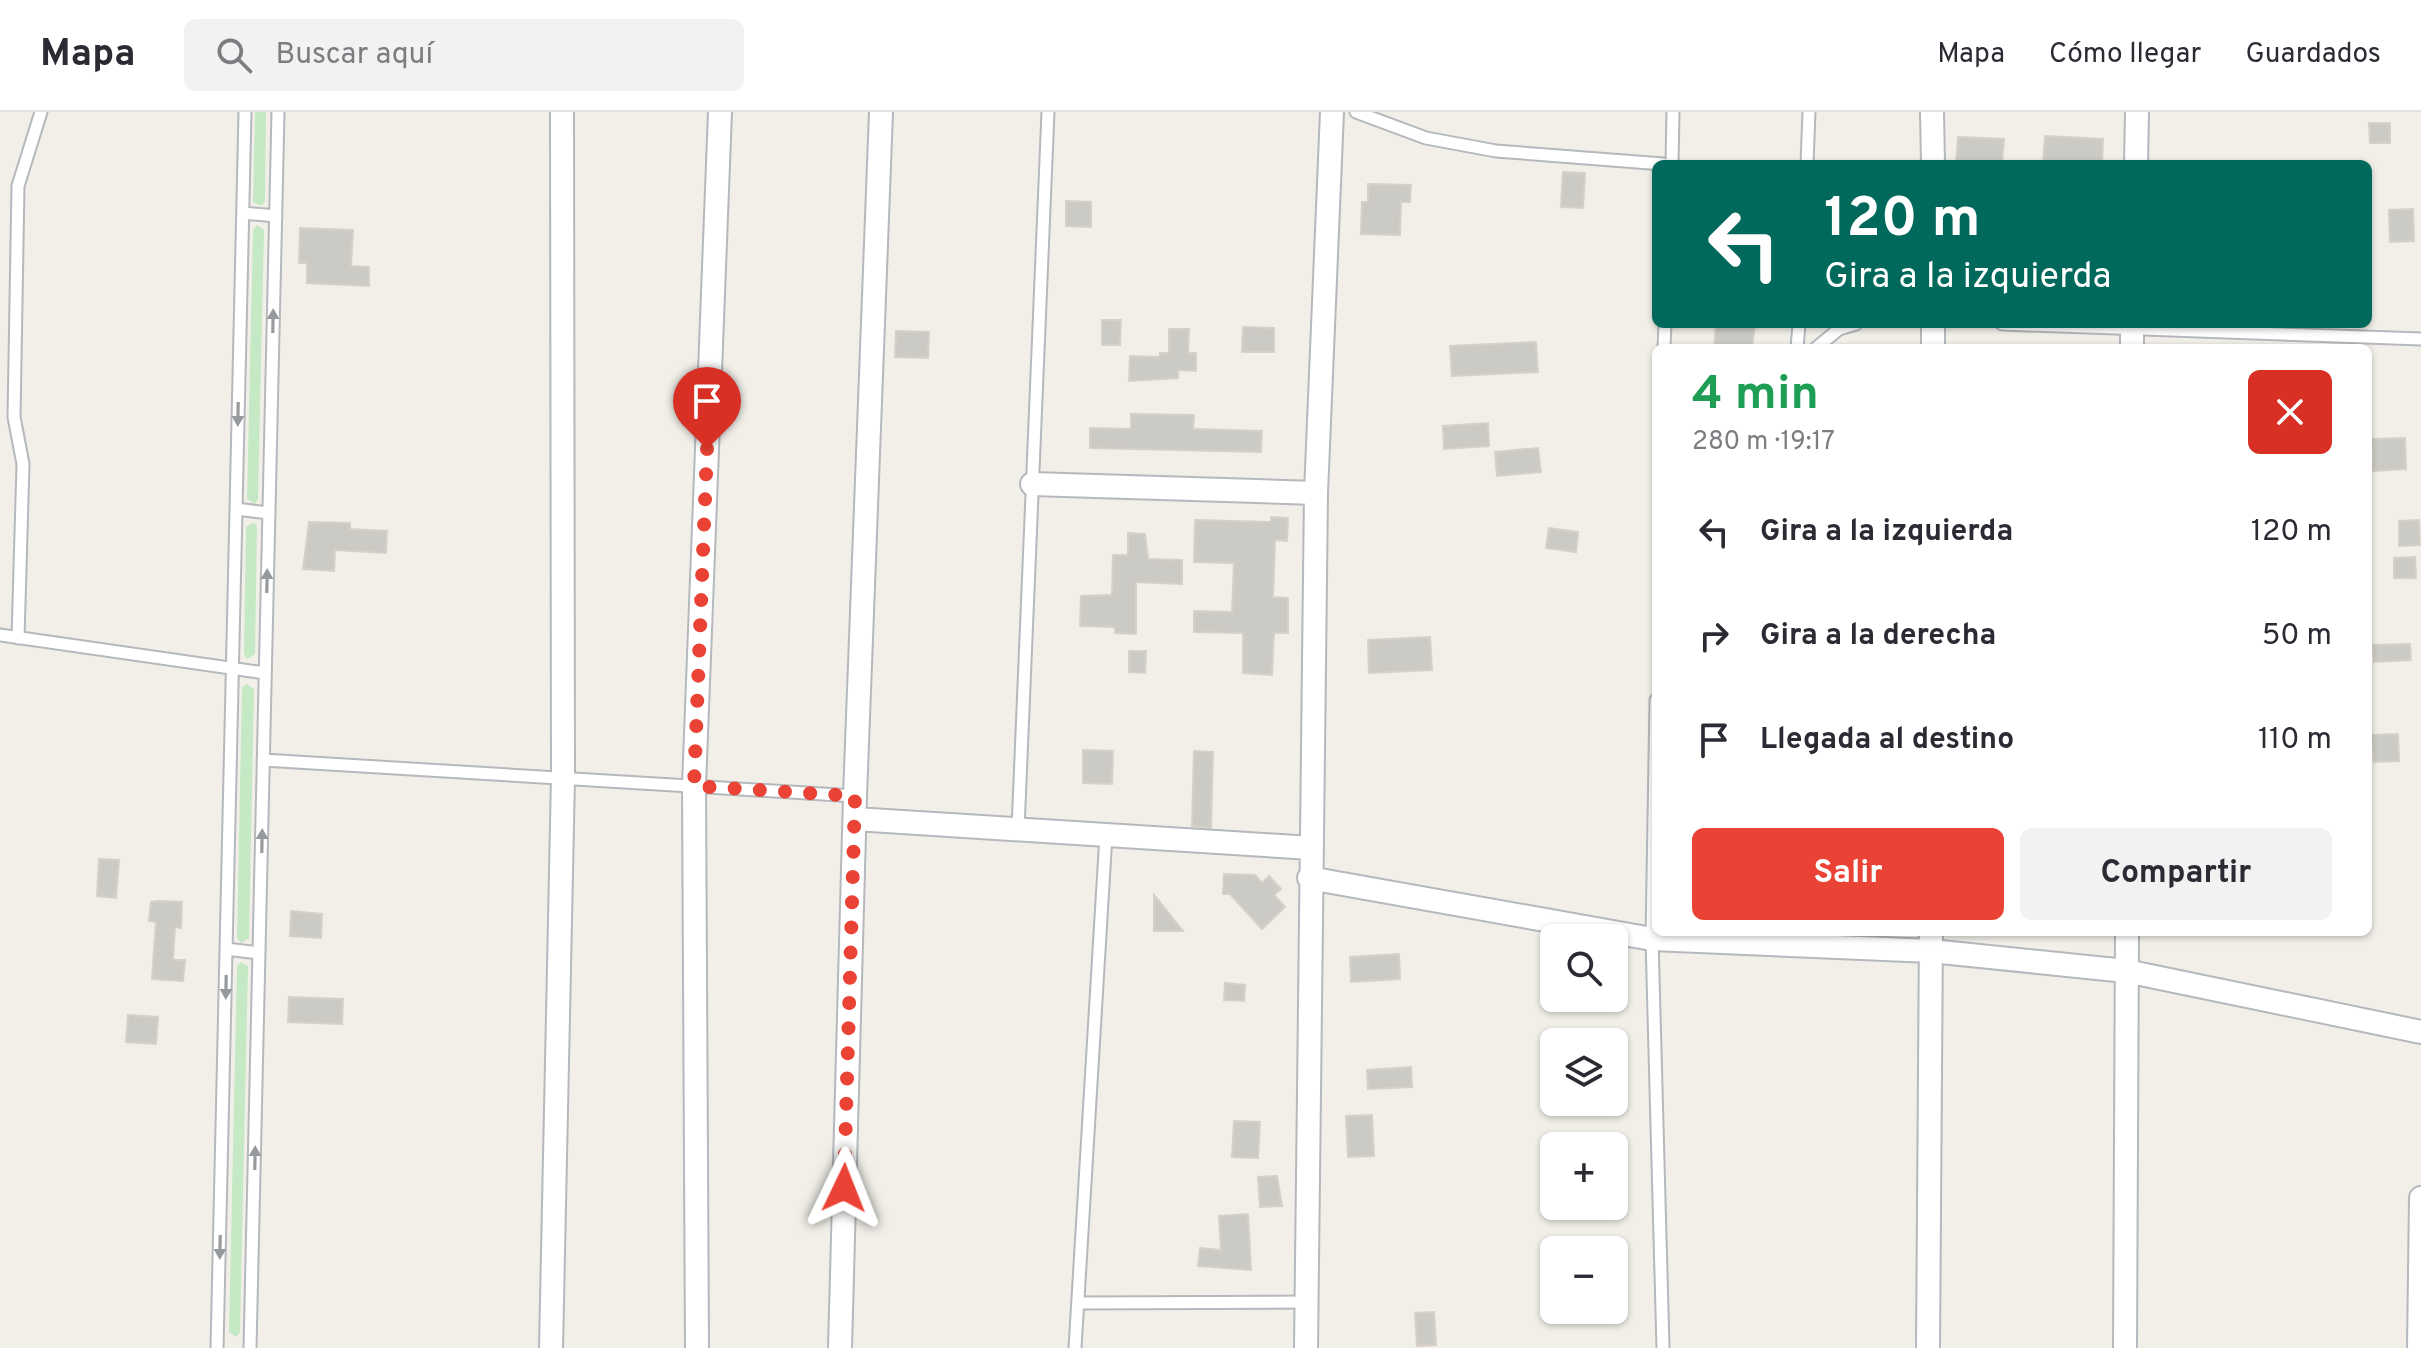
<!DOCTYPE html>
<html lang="es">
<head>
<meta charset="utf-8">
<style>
	:root { --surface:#fff; --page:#f2f2f3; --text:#2b2b33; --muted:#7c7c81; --line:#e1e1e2; --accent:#ea4335 }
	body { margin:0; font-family:Overpass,sans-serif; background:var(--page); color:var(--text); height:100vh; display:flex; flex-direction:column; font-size:30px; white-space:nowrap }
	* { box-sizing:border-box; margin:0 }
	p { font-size:26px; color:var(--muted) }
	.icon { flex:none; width:44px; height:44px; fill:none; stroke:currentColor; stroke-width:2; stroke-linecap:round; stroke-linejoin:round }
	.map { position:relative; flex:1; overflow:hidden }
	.side { position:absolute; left:1652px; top:232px; width:720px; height:592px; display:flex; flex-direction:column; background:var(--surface); border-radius:12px; box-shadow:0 2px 6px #0004 }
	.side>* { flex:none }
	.banner { position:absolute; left:1652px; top:48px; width:720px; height:168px; border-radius:12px; box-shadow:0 2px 6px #0004; background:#00695c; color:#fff; overflow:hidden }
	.buttons { position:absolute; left:1540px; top:812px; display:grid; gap:16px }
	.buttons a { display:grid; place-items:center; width:88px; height:88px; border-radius:12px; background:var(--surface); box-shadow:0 2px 6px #0004; font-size:40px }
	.pin { position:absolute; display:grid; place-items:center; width:68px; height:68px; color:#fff; margin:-82px -34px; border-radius:50% 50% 50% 0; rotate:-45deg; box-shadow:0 0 8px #0007 }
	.pin .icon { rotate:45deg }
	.me { position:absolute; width:88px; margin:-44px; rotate:2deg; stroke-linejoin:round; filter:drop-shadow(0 0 6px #0008) }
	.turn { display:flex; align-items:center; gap:28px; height:168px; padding:0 40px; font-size:36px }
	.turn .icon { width:104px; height:104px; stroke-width:2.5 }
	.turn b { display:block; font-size:56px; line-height:68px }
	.round { display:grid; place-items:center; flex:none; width:84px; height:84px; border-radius:12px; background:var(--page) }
	.head { display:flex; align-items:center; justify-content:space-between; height:136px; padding:0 40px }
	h1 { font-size:48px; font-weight:700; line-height:60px; color:#1e9e55 }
	.primary-button { display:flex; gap:16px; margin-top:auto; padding:16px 40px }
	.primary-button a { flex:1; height:92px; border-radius:12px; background:var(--accent); color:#fff; font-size:32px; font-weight:700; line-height:92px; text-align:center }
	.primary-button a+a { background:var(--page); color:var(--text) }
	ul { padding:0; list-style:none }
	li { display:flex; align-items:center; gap:24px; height:104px; padding:0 40px }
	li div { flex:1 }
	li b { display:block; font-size:30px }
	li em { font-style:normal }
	header { display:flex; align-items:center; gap:48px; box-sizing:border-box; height:112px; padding:0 40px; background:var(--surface); border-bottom:2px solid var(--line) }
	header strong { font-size:38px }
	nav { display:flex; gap:44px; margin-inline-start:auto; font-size:28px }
	.search { width:560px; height:72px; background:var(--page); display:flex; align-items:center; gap:20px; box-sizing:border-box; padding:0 28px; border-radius:12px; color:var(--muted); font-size:30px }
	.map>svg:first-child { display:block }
</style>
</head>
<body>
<header>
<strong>Mapa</strong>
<div class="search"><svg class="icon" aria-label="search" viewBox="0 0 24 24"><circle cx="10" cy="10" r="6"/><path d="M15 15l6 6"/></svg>Buscar aquí</div>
<nav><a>Mapa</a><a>Cómo llegar</a><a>Guardados</a></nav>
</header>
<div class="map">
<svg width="2421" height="1236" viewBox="0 0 2421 1236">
	<rect width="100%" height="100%" fill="#f1efe8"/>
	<path fill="#c5e8c5" d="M255,0H266L265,90L261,94L253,90Z
		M257,113L264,118L258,387L255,392L247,387L253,118Z
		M254,410L257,415L255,542L247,547L244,542L246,415Z
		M246,572L254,577L249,826L241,831L237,826L242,576Z
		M241,850L248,854L240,1220L236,1225L229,1220L237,854Z"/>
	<path fill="#cccac5" stroke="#d6d1c6" stroke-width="2" d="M2369,11H2390V31H2370Z
		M2045,24L2103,27L2102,52L2043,51Z
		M1958,25L2004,27L2002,52H1956Z
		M1563,60L1585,61L1583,96L1561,95Z
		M1368,72L1411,73L1410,90H1401L1400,123L1361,122L1362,90H1368Z
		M1066,89L1091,90V115L1066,114Z
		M2413,97L2414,129L2390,130L2389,98Z
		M300,116L353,118L351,154L369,155V174L307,171V151H299Z
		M1102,208H1121L1120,233H1102Z
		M1716,212H1755L1752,236L1714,235Z
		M1243,215L1274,216V240H1242Z
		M1169,217H1189L1188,241H1196V259L1178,258V266L1129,269L1130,244L1160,245V241H1169Z
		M896,219L929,220L928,246L895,245Z
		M1536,230L1538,260L1452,264L1450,234Z
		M1131,302L1194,303L1193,317L1262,319L1261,340L1090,336V316L1131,317Z
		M1488,311L1489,334L1444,337L1443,314Z
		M2405,326L2406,357L2373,359L2372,327Z
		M1538,336L1541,360L1497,364L1495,340Z
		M1271,405L1288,406L1287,429L1275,428L1273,485L1288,486V521H1274L1272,563L1243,561V521L1194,520V499L1232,500L1234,451L1194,450L1195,408L1271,410Z
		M2419,408L2420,433L2399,434V409Z
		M309,410L350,411V417L387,419L386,441L335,438L334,459L303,457Z
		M1549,416L1578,420L1576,440L1546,436Z
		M1128,421L1145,422L1148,447L1182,448V472L1136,470V522L1115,521V515L1080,514L1081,484L1112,483L1113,443H1128Z
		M2415,445L2416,466H2394V446Z
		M1430,525L1432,558L1369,561L1368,528Z
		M2410,532L2411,548L2374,550L2373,533Z
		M1129,539H1146L1145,561L1129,560Z
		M2398,622L2399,649L2374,650L2372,623Z
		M1083,638L1113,639L1112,672L1083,671Z
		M1194,639L1213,640L1211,716L1192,714Z
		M99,747L119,748L116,786L97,784Z
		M1224,762L1255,763L1262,771L1269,764L1281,777L1274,783L1285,795L1262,817L1230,782H1223Z
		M1154,783L1183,819H1154Z
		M159,789L182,790L181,816L175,815L173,848H185L183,869L152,867L156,810L149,809L151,790Z
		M291,799L322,802L321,826L290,824Z
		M1399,842L1400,867L1351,870L1350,845Z
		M1225,871L1245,873L1244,889L1224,888Z
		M289,885L343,887L342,912L288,910Z
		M128,903L158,905L156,932L126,930Z
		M1411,955L1412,975L1368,977L1367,958Z
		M1372,1003L1374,1044L1348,1045L1346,1004Z
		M1234,1009L1260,1010L1258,1046L1232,1045Z
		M1277,1064L1282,1094L1260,1095L1258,1065Z
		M1248,1102L1251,1158L1198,1154L1200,1136L1221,1138L1219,1104Z
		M1434,1200L1436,1233L1417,1234L1415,1201Z"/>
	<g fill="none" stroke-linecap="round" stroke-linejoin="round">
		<g stroke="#b5b8bc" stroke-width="15">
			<path id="lane" d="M1356,0L1426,26L1496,39L1663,52
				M1672,52L1673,0
				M1807,52L1809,0
				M243,101L276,104
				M2002,212L2421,227
				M1664,236L1665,212
				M1797,236L1799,212
				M1816,236L1839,217L1856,212
				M236,397L269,401
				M0,523L265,561
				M18,526L23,352L14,305L18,74L41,0
				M1656,588L1652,827L1663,1236
				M263,648L855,684
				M1018,717L1048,0
				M226,837L259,841
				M1078,1191L1306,1190
				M217,1236L245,0
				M250,1236L278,0
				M1075,1236L1106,723"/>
		</g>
		<g stroke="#b5b8bc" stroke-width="26">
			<path id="street" d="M1932,0L1933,52
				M2136,52L2137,0
				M1933,236V212
				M2132,236V212
				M1032,372L1316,381
				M855,707L1311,736
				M1309,766L1652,827L1931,839L2126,859L2421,920
				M551,1236L563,665L562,0
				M697,1236L694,674L720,0
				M840,1236L855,684L881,0
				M1306,1236L1316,381L1332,0
				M1928,1236L1931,820
				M2125,1236L2127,820
				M2419,1236L2421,1086"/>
		</g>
		<use href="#lane" stroke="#fff" stroke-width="11"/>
		<use href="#street" stroke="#fff" stroke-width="22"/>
	</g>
	<defs><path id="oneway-solid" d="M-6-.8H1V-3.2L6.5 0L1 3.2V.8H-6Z" transform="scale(2)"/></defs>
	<g fill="#979a9d">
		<use href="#oneway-solid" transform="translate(273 209) rotate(-89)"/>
		<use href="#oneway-solid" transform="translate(238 302) rotate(91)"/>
		<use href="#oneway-solid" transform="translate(267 469) rotate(-89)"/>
		<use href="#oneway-solid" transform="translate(262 729) rotate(-89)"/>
		<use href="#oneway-solid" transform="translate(226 875) rotate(91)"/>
		<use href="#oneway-solid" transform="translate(255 1046) rotate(-89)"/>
		<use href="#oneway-solid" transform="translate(220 1135) rotate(91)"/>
	</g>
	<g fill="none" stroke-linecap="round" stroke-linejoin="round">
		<path stroke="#ea4335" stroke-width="14" stroke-dasharray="0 25.2" d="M707,337L694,674L855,684L844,1076"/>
	</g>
</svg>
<div class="buttons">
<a><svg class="icon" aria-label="search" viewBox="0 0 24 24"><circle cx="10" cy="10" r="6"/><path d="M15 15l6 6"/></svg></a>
<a><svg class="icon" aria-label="layers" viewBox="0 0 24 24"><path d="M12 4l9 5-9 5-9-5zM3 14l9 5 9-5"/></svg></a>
<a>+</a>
<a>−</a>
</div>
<div class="pin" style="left:707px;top:337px;background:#d93025"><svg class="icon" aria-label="arrive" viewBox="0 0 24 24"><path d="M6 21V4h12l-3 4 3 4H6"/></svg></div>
<svg class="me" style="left:844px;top:1076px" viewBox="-20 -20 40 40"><path d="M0-17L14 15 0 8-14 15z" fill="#ea4335" stroke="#fff" stroke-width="4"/></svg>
<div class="banner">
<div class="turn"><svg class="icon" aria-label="left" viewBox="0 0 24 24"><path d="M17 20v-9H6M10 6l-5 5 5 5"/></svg><div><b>120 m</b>Gira a la izquierda</div></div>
</div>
<section class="side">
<div class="head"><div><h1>4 min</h1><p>280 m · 19:17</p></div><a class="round" style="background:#d93025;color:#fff"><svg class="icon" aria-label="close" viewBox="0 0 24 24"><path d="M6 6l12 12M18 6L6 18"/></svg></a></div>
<ul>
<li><svg class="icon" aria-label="left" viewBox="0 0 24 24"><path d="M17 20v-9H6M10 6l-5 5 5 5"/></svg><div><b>Gira a la izquierda</b></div><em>120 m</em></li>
<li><svg class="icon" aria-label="right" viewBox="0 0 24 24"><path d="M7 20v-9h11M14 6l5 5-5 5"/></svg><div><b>Gira a la derecha</b></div><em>50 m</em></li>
<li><svg class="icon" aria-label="arrive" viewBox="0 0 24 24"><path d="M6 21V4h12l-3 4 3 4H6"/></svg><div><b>Llegada al destino</b></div><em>110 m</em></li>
</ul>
<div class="primary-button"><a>Salir</a><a>Compartir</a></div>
</section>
</div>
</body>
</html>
